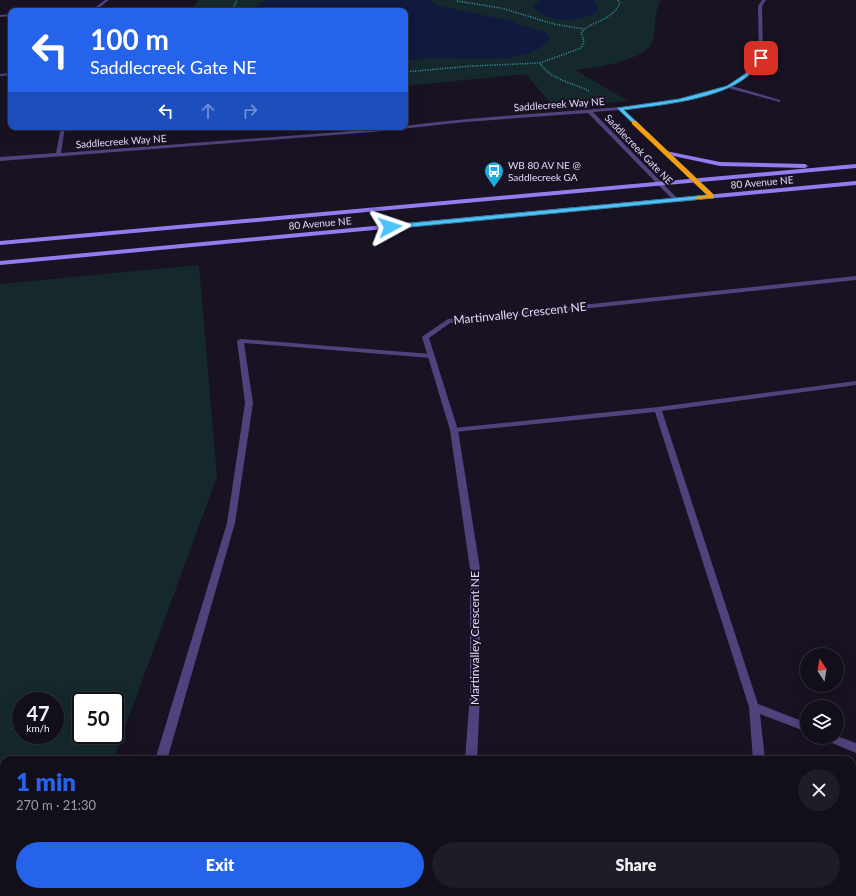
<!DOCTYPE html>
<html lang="en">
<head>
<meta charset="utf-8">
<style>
	:root { --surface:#120e1a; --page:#1f1c27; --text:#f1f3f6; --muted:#9c9ca2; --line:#312e39; --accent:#2563eb }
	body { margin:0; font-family:Lato,sans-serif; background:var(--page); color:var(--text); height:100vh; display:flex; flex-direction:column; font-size:15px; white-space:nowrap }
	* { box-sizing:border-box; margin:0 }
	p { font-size:13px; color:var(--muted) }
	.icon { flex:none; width:22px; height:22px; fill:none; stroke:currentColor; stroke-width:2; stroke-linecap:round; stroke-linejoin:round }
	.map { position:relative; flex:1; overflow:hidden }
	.panel { position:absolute; left:0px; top:756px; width:856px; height:140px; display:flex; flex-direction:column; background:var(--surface); border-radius:12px 12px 0 0; box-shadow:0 4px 16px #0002,0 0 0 1px var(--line) }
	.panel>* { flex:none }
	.hud { position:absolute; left:8px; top:8px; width:400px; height:122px; border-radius:8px; box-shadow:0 4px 16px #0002,0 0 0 1px var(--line); background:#2563eb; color:#fff; overflow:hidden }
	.needle { width:26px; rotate:348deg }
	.buttons { position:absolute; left:800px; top:648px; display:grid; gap:8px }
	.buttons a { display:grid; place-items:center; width:44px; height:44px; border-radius:50%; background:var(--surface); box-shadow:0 4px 16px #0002,0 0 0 1px var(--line); font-size:20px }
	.speed { position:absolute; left:12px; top:692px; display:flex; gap:8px; font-size:20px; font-weight:700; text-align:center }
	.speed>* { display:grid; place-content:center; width:52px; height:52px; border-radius:50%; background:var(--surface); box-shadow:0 4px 16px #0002,0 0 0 1px var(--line); line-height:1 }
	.speed small { font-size:10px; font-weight:400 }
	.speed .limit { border:2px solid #111; border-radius:6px; background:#fff; color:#111 }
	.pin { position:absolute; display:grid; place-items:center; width:34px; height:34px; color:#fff; margin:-17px; border-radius:8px; box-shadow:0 2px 6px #0006 }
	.me { position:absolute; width:44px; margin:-22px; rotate:85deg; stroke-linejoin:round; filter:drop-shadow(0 0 3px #0008) }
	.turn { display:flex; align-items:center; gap:14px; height:84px; padding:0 16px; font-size:18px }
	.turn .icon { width:52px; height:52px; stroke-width:2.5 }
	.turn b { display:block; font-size:28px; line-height:34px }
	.lanes { display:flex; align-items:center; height:38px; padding:0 16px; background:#0003; justify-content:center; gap:20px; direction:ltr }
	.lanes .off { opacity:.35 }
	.round { display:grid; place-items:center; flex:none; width:42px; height:42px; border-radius:21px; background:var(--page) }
	.headline { display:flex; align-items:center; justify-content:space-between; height:68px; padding:0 16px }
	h1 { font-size:24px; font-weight:800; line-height:30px; color:var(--accent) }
	.cta { display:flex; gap:8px; margin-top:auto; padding:8px 16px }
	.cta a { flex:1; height:46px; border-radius:24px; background:var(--accent); color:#fff; font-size:16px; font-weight:800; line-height:46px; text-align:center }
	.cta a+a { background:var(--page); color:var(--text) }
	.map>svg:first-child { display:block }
</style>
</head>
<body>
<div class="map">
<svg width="856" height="896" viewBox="0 0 856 896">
	<rect width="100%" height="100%" fill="#181223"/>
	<path fill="#15292d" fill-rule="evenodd" d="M198,0H661C654,11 656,28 653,40C647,62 594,67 575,70L628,101L554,107L526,74L405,86V11H191Z
		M199,265L217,477L113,760H4V892H64L63,896H0V284ZM21,701H55V735H21ZM81,701H115V735H81Z"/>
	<path fill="#10193e" d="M265,0H429L439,6L497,18L508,19L517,24L546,32L549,39C531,67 465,57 436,58C425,58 415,60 405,61V11H256L258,6Z
		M541,0H594L597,4L598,11C582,22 543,25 533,5Z"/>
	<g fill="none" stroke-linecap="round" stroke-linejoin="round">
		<path stroke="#3e9da9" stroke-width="1.5" stroke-dasharray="1 1.5" stroke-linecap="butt" d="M457,1L501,8L554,24L584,29
			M232,11L237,0
			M405,72L472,66L540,63
			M589,91C573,83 549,79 540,63L581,48L584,41L581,33C591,20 610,23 620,3L618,0"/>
		<path fill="#4f427d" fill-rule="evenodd" d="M240,339L431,354L435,356L431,358L244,343L253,403L235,523L167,760H155L227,523L245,403L237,341Z
			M856,381V385L662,411L758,704L807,723V732L760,714L765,760H753L749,707L655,412L454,432L450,430L454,428L658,407Z
			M837,736L856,743V753L825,740L824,737H837Z
			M116,892H128L126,896H114Z
			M767,892H779L780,896H768Z"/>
		<path fill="#4f427d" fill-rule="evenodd" d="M105,0H109L95,11H73L93,9Z
			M762,0H766L762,6L763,58L748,75L732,86L780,100V102L728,88L688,100L624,110L714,196L715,197L712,199L710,198L619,110L593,112L678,199V201H674L588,113L465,122L373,132L0,161V157L56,153L61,127H65L61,153L405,127V126C476,117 549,113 620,107C654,103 699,100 730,84C742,78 751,68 759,58L758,6Z
			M11,14V16L0,17V15Z
			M11,73V75L0,76V74Z
			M856,276V280L450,323L429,338L458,430L480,569V694L477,760H465L470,694V569L450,430L422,337L423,336L448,319Z
			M464,892H477L479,896H466Z"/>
		<path fill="#927cee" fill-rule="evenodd" d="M666,151L720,162L805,164L808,166L805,168L720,166L664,154V152Z
			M856,164V168L0,245V241Z
			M856,181V185L0,265V261Z"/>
	</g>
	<path fill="#4fc3f7" stroke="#337fa1" d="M760,56L764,58C759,64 754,71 748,76C719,100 660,105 624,110L714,195V198L390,229L386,227L390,225L707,195L617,108L679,99L727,86L745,74Z"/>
	<path fill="#f59e0b" d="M632,121H636L714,195V198L696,199V197L707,195L632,124Z"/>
	<defs>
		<g id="bus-pin" transform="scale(1)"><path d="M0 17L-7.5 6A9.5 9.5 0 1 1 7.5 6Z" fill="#1cade3" stroke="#181223"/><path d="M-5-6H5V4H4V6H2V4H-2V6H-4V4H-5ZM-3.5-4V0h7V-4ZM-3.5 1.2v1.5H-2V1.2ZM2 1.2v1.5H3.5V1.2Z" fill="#fff"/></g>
	</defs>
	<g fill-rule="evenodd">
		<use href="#bus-pin" x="494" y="171"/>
	</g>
	<g text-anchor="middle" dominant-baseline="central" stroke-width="4" stroke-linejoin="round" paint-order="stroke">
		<g font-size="10" fill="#e2d9fa" stroke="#181223">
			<text transform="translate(559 104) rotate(-4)">Saddlecreek Way NE</text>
			<text transform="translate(121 141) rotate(-4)">Saddlecreek Way NE</text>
			<text transform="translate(639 149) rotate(46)">Saddlecreek Gate NE</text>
			<text transform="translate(762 182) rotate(-5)">80 Avenue NE</text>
			<text transform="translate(320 223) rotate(-5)">80 Avenue NE</text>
		</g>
		<g font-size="10" fill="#e2d9fa" stroke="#181223" text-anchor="start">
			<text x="508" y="165">WB 80 AV NE @<tspan x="508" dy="12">Saddlecreek GA</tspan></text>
		</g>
		<g font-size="12" fill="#e2d9fa" stroke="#181223">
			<text transform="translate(520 313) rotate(-6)">Martinvalley Crescent NE</text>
			<text transform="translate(474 638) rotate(-90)">Martinvalley Crescent NE</text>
		</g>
	</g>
</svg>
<div class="buttons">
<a><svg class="needle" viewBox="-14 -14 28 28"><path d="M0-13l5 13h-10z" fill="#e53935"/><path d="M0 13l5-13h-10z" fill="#9c9ca2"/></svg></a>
<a><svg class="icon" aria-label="layers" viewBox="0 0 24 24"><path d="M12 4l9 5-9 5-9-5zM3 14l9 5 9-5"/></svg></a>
</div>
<div class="speed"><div>47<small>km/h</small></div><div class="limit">50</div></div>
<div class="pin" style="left:761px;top:58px;background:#d93025"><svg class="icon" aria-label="arrive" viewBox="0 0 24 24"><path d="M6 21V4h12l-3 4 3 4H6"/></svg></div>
<svg class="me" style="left:390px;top:227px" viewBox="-20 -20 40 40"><path d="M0-17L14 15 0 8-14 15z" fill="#4fc3f7" stroke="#fff" stroke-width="4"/></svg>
<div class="hud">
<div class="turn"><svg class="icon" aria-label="left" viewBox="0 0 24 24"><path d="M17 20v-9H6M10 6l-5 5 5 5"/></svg><div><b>100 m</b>Saddlecreek Gate NE</div></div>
<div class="lanes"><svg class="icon" aria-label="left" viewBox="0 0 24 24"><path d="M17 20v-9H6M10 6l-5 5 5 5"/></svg><svg class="icon off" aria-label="ahead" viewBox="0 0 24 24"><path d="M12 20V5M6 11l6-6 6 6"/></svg><svg class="icon off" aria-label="right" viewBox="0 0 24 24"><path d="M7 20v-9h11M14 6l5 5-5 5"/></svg></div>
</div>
<section class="panel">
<div class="headline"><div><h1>1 min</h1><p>270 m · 21:30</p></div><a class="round"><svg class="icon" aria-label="close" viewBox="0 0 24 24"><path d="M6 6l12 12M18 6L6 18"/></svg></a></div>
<div class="cta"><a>Exit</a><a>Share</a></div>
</section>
</div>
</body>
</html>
